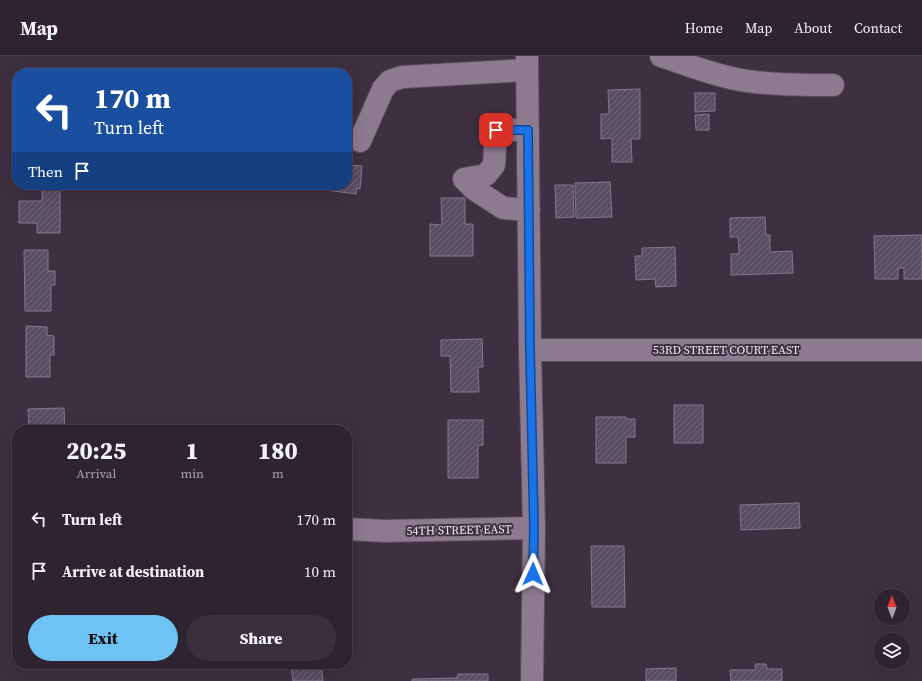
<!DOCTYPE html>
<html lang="en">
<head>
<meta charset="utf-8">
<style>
	:root { --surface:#2e2331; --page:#3a2f3d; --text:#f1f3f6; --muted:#a7a4ab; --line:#49404d; --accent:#6ec2f4 }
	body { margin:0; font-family:"Source Serif 4",serif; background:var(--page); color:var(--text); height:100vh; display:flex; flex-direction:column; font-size:15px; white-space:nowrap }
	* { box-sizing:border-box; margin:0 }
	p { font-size:13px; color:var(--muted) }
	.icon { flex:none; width:22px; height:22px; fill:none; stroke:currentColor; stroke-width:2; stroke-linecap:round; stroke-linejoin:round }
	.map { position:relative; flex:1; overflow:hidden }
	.details { position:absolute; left:12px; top:369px; width:340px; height:244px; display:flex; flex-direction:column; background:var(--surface); border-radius:16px; box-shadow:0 4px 16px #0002,0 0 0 1px var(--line) }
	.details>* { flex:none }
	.hud { position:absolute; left:12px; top:12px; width:340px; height:122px; border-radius:16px; box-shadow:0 4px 16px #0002,0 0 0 1px var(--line); background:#1a4fa0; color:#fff; overflow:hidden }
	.needle { width:26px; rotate:359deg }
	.fabs { position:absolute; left:874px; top:533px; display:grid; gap:8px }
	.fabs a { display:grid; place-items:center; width:36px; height:36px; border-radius:50%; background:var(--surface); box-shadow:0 4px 16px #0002,0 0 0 1px var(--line); font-size:20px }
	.pin { position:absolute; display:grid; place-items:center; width:34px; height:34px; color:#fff; margin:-17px; border-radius:8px; box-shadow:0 2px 6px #0006 }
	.me { position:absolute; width:44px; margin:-22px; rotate:1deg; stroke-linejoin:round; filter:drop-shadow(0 0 3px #0008) }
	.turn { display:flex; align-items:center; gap:14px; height:84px; padding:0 16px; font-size:18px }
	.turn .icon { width:52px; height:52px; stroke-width:2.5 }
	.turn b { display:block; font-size:28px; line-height:34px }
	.then { display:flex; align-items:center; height:38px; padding:0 16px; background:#0003; gap:8px; font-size:15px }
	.eta { display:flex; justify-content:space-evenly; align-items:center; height:68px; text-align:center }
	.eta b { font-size:24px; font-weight:800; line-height:28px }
	.action { display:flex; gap:8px; margin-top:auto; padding:8px 16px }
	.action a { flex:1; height:46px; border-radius:24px; background:var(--accent); color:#111; font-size:16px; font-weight:800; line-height:46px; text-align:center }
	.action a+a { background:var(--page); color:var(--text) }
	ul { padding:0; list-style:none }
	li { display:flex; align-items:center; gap:12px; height:52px; padding:0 16px }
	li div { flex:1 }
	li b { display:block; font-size:15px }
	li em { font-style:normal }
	header { display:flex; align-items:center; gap:24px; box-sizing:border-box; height:56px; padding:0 20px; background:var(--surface); border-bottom:1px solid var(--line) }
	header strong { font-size:19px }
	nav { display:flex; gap:22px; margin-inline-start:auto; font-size:14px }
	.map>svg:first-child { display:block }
</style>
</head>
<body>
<header>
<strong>Map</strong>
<nav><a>Home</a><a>Map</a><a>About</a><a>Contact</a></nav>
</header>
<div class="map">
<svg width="922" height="625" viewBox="0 0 922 625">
	<defs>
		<pattern id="building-hatch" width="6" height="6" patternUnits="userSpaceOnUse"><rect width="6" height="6" fill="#594d63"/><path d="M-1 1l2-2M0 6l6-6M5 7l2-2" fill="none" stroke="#71677a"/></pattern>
	</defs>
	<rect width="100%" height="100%" fill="#3e2f41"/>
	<path fill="url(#building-hatch)" stroke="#84788f" d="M640,33V83H631L632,106H612V82L601,83V58H609L608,34Z
		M695,37H715V55L695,56Z
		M709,58V74H696L695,59Z
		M347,109L362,110L360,133L357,132L356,138L326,134V129H347Z
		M610,126L612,161L576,162L575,127Z
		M42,129H60V177H37V167H19V145H42Z
		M555,129H573L574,161L556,162Z
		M441,142H465V168H473V200H430V168L442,169Z
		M765,161L766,179H770V196L792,195L793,217L731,219V198H739L738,181H730V162Z
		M922,179V223H904V212H898V223H875L874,180Z
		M675,191L676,230L656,231L655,223L636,224L635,200H642V192Z
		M24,194H48V215H55V229H51V255H25Z
		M26,270L47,271V279L54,280V299H50V321H26Z
		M482,283L483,311H478L479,336H451L450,300H441V284Z
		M674,349H703V387H674Z
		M64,352L65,374H29L28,353Z
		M596,361H626V363H635V381H626V407H596Z
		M448,364H483V389H478V422H448Z
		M799,447L800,472L741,474L740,449Z
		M591,490H624L625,551H592Z
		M316,608H321L323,625H293L291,612Z
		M755,608H766L767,613H782V625H731L730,614H756Z
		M676,612V625H646V613Z
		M458,618H488V625H412V623L457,622Z"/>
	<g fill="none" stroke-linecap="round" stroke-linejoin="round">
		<g stroke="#5a4d5c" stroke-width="24">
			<path id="minor" d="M527,0L530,294L534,472L532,625
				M661,0C689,9 718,21 747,25C775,29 805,29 833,29
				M528,74H496L494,109L486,119L464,123L474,133L503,152L529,154
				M360,85L383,33L390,25L402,21L527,14
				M530,294H922
				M347,473L385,475L534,472"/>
		</g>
		<use href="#minor" stroke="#8c7a8f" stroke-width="22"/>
	</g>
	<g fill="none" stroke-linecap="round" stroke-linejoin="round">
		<g stroke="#114b97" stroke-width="10">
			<path id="route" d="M496,74H528L530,294L534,472L533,518"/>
		</g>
		<use href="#route" stroke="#1a73e8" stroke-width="7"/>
	</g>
	<g text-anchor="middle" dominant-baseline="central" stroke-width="4" stroke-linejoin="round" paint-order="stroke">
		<g font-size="12" fill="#f2e8f4" stroke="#3e2f41">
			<text x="726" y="294">53RD STREET COURT EAST</text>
			<text transform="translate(459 474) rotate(-1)">54TH STREET EAST</text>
		</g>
	</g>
</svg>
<div class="fabs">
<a><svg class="needle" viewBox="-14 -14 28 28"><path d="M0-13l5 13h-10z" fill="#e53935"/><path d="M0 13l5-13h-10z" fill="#a7a4ab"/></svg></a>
<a><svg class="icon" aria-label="layers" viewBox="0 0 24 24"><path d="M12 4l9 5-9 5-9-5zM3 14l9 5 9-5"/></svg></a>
</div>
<div class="pin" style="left:496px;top:74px;background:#d93025"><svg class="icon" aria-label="arrive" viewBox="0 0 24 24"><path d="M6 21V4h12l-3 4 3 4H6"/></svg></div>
<svg class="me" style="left:533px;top:518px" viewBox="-20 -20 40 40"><path d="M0-17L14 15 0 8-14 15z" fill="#1a73e8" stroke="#fff" stroke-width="4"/></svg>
<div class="hud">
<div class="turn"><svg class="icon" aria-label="left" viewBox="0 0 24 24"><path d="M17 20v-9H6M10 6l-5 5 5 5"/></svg><div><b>170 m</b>Turn left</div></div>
<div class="then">Then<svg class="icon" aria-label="arrive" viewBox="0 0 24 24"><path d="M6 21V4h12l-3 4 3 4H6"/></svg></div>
</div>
<section class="details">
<div class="eta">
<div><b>20:25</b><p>Arrival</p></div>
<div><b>1</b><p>min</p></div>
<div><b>180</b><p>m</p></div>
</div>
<ul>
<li><svg class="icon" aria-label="left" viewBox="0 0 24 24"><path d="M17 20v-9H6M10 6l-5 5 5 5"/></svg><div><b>Turn left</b></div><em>170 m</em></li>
<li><svg class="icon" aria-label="arrive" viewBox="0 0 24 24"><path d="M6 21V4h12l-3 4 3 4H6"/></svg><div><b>Arrive at destination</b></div><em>10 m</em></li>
</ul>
<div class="action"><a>Exit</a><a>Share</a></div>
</section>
</div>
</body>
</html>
